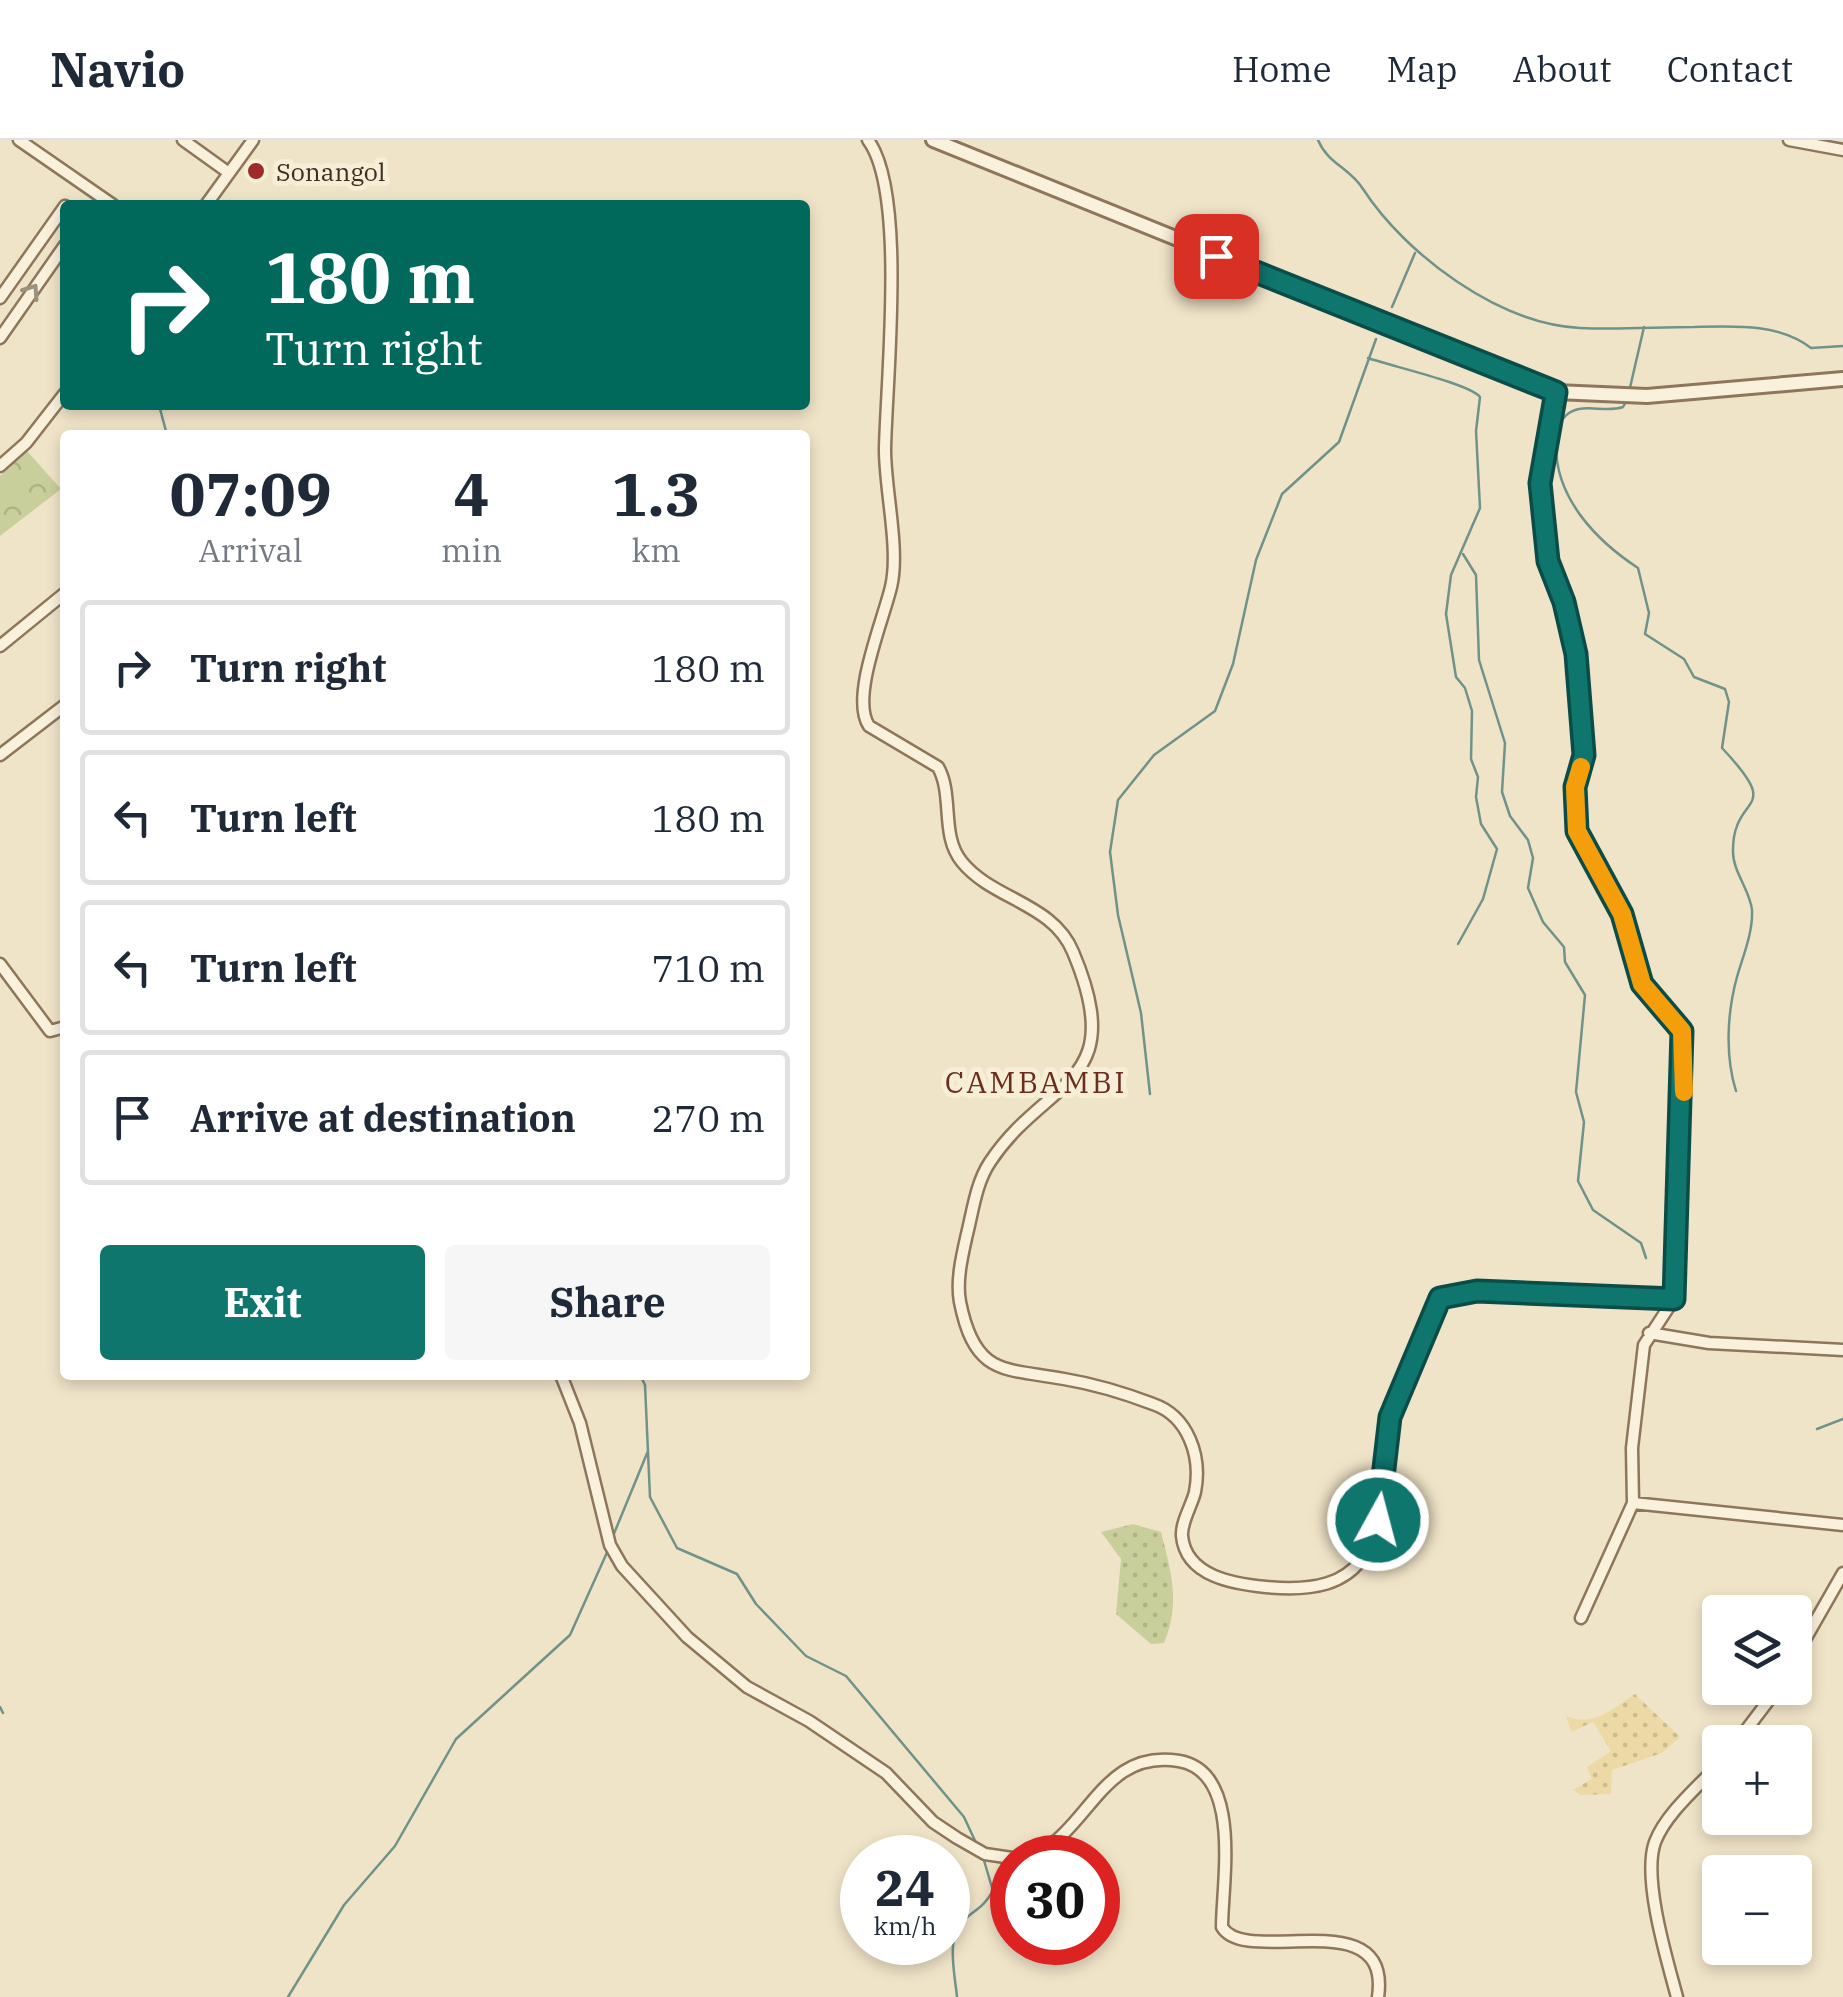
<!DOCTYPE html>
<html lang="en">
<head>
<meta charset="utf-8">
<style>
	:root { --surface:#fff; --page:#f6f6f7; --text:#1f2937; --muted:#747a83; --line:#e0e1e3; --accent:#0f766e }
	body { margin:0; font-family:"IBM Plex Serif",serif; background:var(--page); color:var(--text); height:100vh; display:flex; flex-direction:column; font-size:38px; white-space:nowrap }
	* { box-sizing:border-box; margin:0 }
	p { font-size:32px; color:var(--muted) }
	.icon { flex:none; width:55px; height:55px; fill:none; stroke:currentColor; stroke-width:2; stroke-linecap:round; stroke-linejoin:round }
	.map { position:relative; flex:1; overflow:hidden }
	.details { position:absolute; left:60px; top:290px; width:750px; height:950px; display:flex; flex-direction:column; background:var(--surface); border-radius:10px; box-shadow:0 5px 15px #0003 }
	.details>* { flex:none }
	.top-card { position:absolute; left:60px; top:60px; width:750px; height:210px; border-radius:10px; box-shadow:0 5px 15px #0003; background:#00695c; color:#fff; overflow:hidden }
	.fabs { position:absolute; left:1702px; top:1455px; display:grid; gap:20px }
	.fabs a { display:grid; place-items:center; width:110px; height:110px; border-radius:10px; background:var(--surface); box-shadow:0 5px 15px #0003; font-size:50px }
	.speed { position:absolute; left:840px; top:1695px; display:flex; gap:20px; font-size:50px; font-weight:700; text-align:center }
	.speed>* { display:grid; place-content:center; width:130px; height:130px; border-radius:50%; background:var(--surface); box-shadow:0 5px 15px #0003; line-height:1 }
	.speed small { font-size:25px; font-weight:400 }
	.speed .limit { border:15px solid #d22; background:#fff; color:#111 }
	.pin { position:absolute; display:grid; place-items:center; width:85px; height:85px; color:#fff; margin:-42px; border-radius:20px; box-shadow:0 5px 15px #0006 }
	.me { position:absolute; width:110px; margin:-55px; rotate:7deg; stroke-linejoin:round; filter:drop-shadow(0 0 8px #0008) }
	.turn { display:flex; align-items:center; gap:35px; height:210px; padding:0 40px; font-size:45px }
	.turn .icon { width:130px; height:130px; stroke-width:2.5 }
	.turn b { display:block; font-size:70px; line-height:85px }
	.eta { display:flex; justify-content:space-evenly; align-items:center; height:170px; text-align:center }
	.eta b { font-size:60px; font-weight:700; line-height:70px }
	.cta { display:flex; gap:20px; margin-top:auto; padding:20px 40px }
	.cta a { flex:1; height:115px; border-radius:10px; background:var(--accent); color:#fff; font-size:40px; font-weight:700; line-height:115px; text-align:center }
	.cta a+a { background:var(--page); color:var(--text) }
	ul { padding:0; list-style:none }
	li { display:flex; align-items:center; gap:30px; height:135px; margin:0 20px 15px; padding:0 20px; border:5px solid var(--line); border-radius:10px }
	li div { flex:1 }
	li b { display:block; font-size:38px }
	li em { font-style:normal }
	header { display:flex; align-items:center; gap:60px; box-sizing:border-box; height:140px; padding:0 50px; background:var(--surface); border-bottom:2px solid var(--line) }
	header strong { font-size:48px }
	nav { display:flex; gap:55px; margin-inline-start:auto; font-size:35px }
	.map>svg:first-child { display:block }
</style>
</head>
<body>
<header>
<strong>Navio</strong>
<nav><a>Home</a><a>Map</a><a>About</a><a>Contact</a></nav>
</header>
<div class="map">
<svg width="1843" height="1857" viewBox="0 0 1843 1857">
	<defs>
		<pattern id="grass-dots" width="8" height="8" patternUnits="userSpaceOnUse" patternTransform="scale(2.5)"><rect width="8" height="8" fill="#c9cf9b"/><path d="M2 2h.1M6 6h.1" fill="none" stroke="#aeb285" stroke-width="1.8" stroke-linecap="round"/></pattern>
		<pattern id="forest-crowns" width="20" height="18" patternUnits="userSpaceOnUse" patternTransform="scale(2.5)"><rect width="20" height="18" fill="#c9cf9b"/><path d="M2 6a3 3 0 1 1 6 0M12 15a3 3 0 1 1 6 0" fill="none" stroke="#aeb285"/></pattern>
		<pattern id="sand-dots" width="8" height="8" patternUnits="userSpaceOnUse" patternTransform="scale(2.5)"><rect width="8" height="8" fill="#ecd9a5"/><path d="M2 2h.1M6 6h.1" fill="none" stroke="#cbbb8e" stroke-width="1.8" stroke-linecap="round"/></pattern>
	</defs>
	<rect width="100%" height="100%" fill="#f0e4c8"/>
	<path fill="url(#grass-dots)" d="M1133,1384L1161,1392C1171,1432 1181,1463 1164,1503L1151,1504L1116,1474L1121,1419L1101,1392Z"/>
	<path fill="url(#forest-crowns)" d="M26,310L61,349L0,396V336Z"/>
	<path fill="url(#sand-dots)" d="M1635,1554L1680,1597L1662,1613L1612,1630L1611,1654L1581,1655L1573,1650L1592,1639L1587,1627L1611,1611L1593,1582L1571,1592L1566,1576C1592,1588 1614,1568 1635,1554Z"/>
	<g fill="none" stroke-linecap="round" stroke-linejoin="round">
		<path stroke="#6f938a" stroke-width="2.5" d="M1318,0C1328,24 1350,28 1363,49C1406,115 1499,184 1580,188C1618,190 1657,187 1694,187C1734,186 1779,183 1811,208L1843,206
			M1392,167L1415,113
			M1368,218C1391,226 1470,244 1480,257L1476,291L1480,368L1451,435L1446,474L1456,537L1465,548L1472,571L1471,619L1478,637L1476,657L1481,684L1497,709L1483,759L1458,804
			M1629,252L1644,187
			M1627,260L1623,267C1606,273 1584,263 1569,273C1558,280 1556,295 1556,308C1557,360 1597,401 1638,428L1649,473L1645,494L1684,519L1694,537L1725,549L1729,562L1722,608C1786,676 1732,651 1733,712C1733,732 1750,750 1752,770C1753,793 1743,816 1737,837C1727,873 1725,916 1736,951
			M159,265L167,295
			M1463,414L1476,435L1479,520L1505,603L1502,652L1510,676L1528,700L1533,718L1528,748L1543,782L1564,807L1565,822L1585,855L1576,952L1584,982L1578,1041L1593,1070L1641,1103L1646,1118
			M1150,954L1141,873L1118,775L1110,712L1118,660L1154,615L1215,571L1233,524L1256,420L1282,354L1339,302L1376,199
			M640,1235L645,1245L650,1357L677,1408L737,1434L756,1464L806,1516L846,1536L964,1677L977,1705
			M1817,1289L1843,1279
			M613,1396L648,1311
			M0,1567L3,1573
			M288,1857L344,1765L395,1706L456,1599L570,1495L609,1408
			M957,1857C955,1835 945,1794 965,1779C978,1768 984,1766 993,1751L983,1717"/>
		<g stroke="#8d765c" stroke-width="15">
			<path id="minor" d="M19,0L113,65
				M183,0L229,33
				M868,0C907,52 886,242 885,310C885,350 900,410 891,447C883,481 850,558 869,586L938,627C954,655 940,696 962,722C993,760 1053,763 1073,812C1130,947 1046,937 990,1022C976,1043 973,1070 967,1094C962,1116 956,1141 960,1162C975,1237 1005,1228 1064,1239C1094,1244 1124,1253 1153,1264C1188,1276 1202,1316 1195,1352C1192,1365 1181,1382 1182,1396C1186,1437 1235,1444 1266,1447C1400,1460 1370,1367 1390,1277C1397,1246 1416,1222 1428,1193C1433,1182 1433,1169 1440,1158L1477,1151L1674,1159L1677,1152L1682,891L1643,844L1622,774L1577,691L1575,647L1584,615L1576,514L1573,489L1548,421L1540,343L1556,252
				M1789,0L1843,10
				M206,65L253,0
				M0,158L65,66
				M0,198L65,105
				M0,326L26,303L65,253
				M0,506L65,453
				M0,615L65,565
				M0,824L50,891L65,887
				M1649,1193L1709,1203L1843,1210
				M561,1235L580,1283L610,1405L622,1426L687,1497L747,1547L809,1581L886,1633L933,1682L957,1698L985,1714L1012,1718
				M1633,1363L1843,1385
				M1581,1478L1633,1363L1632,1308L1644,1205L1674,1159
				M1795,1517L1843,1433
				M1737,1602L1778,1548
				M1022,1718C1087,1704 1097,1607 1179,1621C1243,1632 1222,1743 1222,1787C1246,1828 1392,1760 1378,1857
				M1677,1857C1667,1820 1642,1738 1655,1702C1666,1673 1699,1646 1720,1623"/>
		</g>
		<g stroke="#8d765c" stroke-width="18">
			<path id="tertiary" d="M933,0L1556,252L1647,256L1843,239"/>
		</g>
		<use href="#minor" stroke="#faf1dc" stroke-width="10"/>
		<use href="#tertiary" stroke="#faf1dc" stroke-width="12"/>
	</g>
	<defs><path id="oneway-chevron" d="M-2-3.5L2.5 0L-2 3.5" fill="none" stroke-width="1.6" stroke-linecap="round" stroke-linejoin="round" transform="scale(2.5)"/></defs>
	<use stroke="#9c907e" href="#oneway-chevron" transform="translate(32 151) rotate(-56)"/>
	<g fill="none" stroke-linecap="round" stroke-linejoin="round">
		<g stroke="#0a4d48" stroke-width="25">
			<path id="route" d="M1216,116L1556,252L1540,343L1548,421L1564,462L1576,514L1584,615L1575,647L1577,691L1622,774L1642,844L1682,891L1674,1159L1477,1151L1440,1158L1390,1277L1378,1380"/>
		</g>
		<use href="#route" stroke="#0f766e" stroke-width="18"/>
		<path stroke="#f59e0b" stroke-width="18" d="M1581,627L1575,647L1577,691L1622,774L1642,844L1682,891L1684,952"/>
	</g>
	<circle fill="#9e2a2b" stroke="#f7eed8" stroke-width="4" cx="256" cy="31" r="10"/>
	<g text-anchor="middle" dominant-baseline="central" stroke-width="10" stroke-linejoin="round" paint-order="stroke">
		<g font-size="25" fill="#3d2e20" stroke="#f7eed8" text-anchor="start">
			<text x="276" y="31">Sonangol</text>
		</g>
		<g font-size="30" letter-spacing="2.5" fill="#6b2e1e" stroke="#f7eed8">
			<text x="1036" y="941">CAMBAMBI</text>
		</g>
	</g>
</svg>
<div class="fabs">
<a><svg class="icon" aria-label="layers" viewBox="0 0 24 24"><path d="M12 4l9 5-9 5-9-5zM3 14l9 5 9-5"/></svg></a>
<a>+</a>
<a>−</a>
</div>
<div class="speed"><div>24<small>km/h</small></div><div class="limit">30</div></div>
<div class="pin" style="left:1216px;top:116px;background:#d93025"><svg class="icon" aria-label="arrive" viewBox="0 0 24 24"><path d="M6 21V4h12l-3 4 3 4H6"/></svg></div>
<svg class="me" style="left:1378px;top:1380px" viewBox="-20 -20 40 40"><circle r="17" fill="#0f766e" stroke="#fff" stroke-width="3"/><path d="M0-11L8 9 0 5-8 9z" fill="#fff"/></svg>
<div class="top-card">
<div class="turn"><svg class="icon" aria-label="right" viewBox="0 0 24 24"><path d="M7 20v-9h11M14 6l5 5-5 5"/></svg><div><b>180 m</b>Turn right</div></div>
</div>
<section class="details">
<div class="eta">
<div><b>07:09</b><p>Arrival</p></div>
<div><b>4</b><p>min</p></div>
<div><b>1.3</b><p>km</p></div>
</div>
<ul>
<li><svg class="icon" aria-label="right" viewBox="0 0 24 24"><path d="M7 20v-9h11M14 6l5 5-5 5"/></svg><div><b>Turn right</b></div><em>180 m</em></li>
<li><svg class="icon" aria-label="left" viewBox="0 0 24 24"><path d="M17 20v-9H6M10 6l-5 5 5 5"/></svg><div><b>Turn left</b></div><em>180 m</em></li>
<li><svg class="icon" aria-label="left" viewBox="0 0 24 24"><path d="M17 20v-9H6M10 6l-5 5 5 5"/></svg><div><b>Turn left</b></div><em>710 m</em></li>
<li><svg class="icon" aria-label="arrive" viewBox="0 0 24 24"><path d="M6 21V4h12l-3 4 3 4H6"/></svg><div><b>Arrive at destination</b></div><em>270 m</em></li>
</ul>
<div class="cta"><a>Exit</a><a>Share</a></div>
</section>
</div>
</body>
</html>
